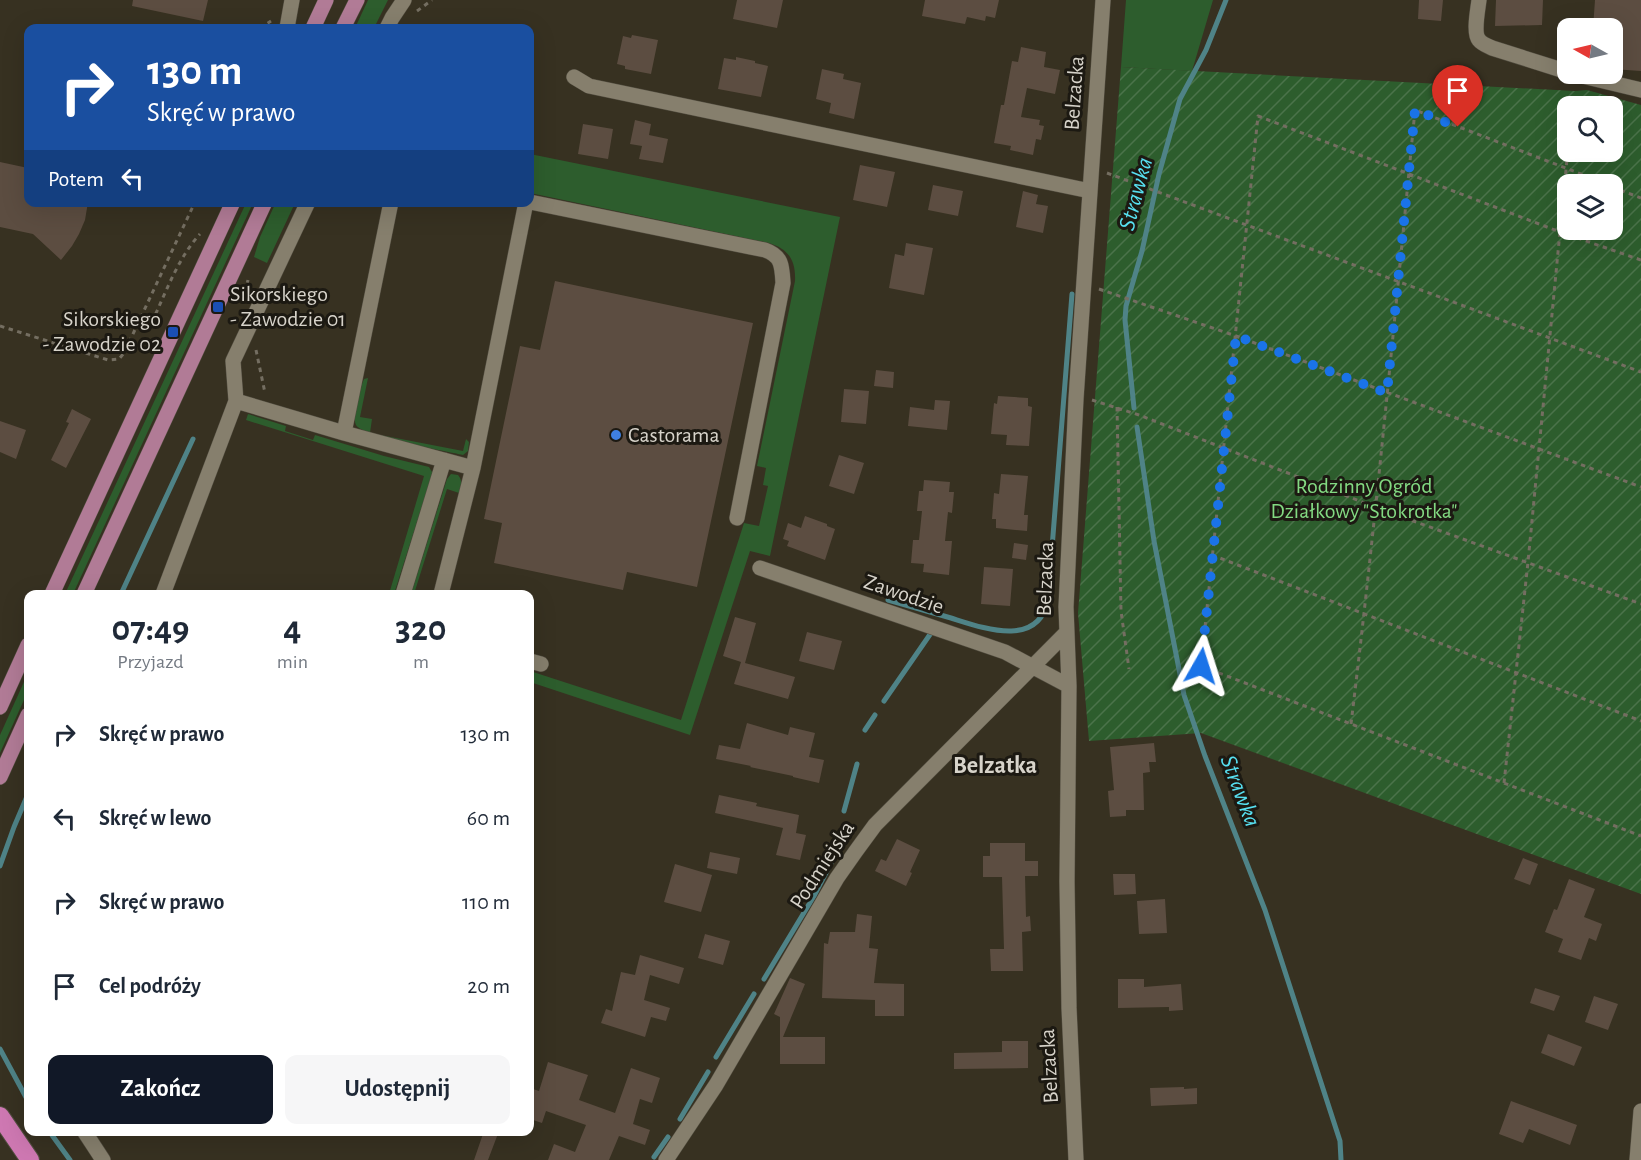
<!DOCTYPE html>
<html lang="pl">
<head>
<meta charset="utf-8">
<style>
	:root { --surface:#fff; --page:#f6f6f7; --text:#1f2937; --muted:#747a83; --accent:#111827 }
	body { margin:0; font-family:"Alegreya Sans",sans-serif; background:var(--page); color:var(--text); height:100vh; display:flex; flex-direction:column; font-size:22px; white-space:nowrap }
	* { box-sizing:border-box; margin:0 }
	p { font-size:20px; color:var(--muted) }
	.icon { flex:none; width:33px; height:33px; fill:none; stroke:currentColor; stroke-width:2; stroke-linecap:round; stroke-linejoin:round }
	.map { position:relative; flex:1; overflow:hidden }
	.drawer { position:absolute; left:24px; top:590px; width:510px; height:546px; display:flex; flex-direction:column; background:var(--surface); border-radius:12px; box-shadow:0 6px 24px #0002 }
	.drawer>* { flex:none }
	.hud { position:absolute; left:24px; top:24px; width:510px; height:183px; border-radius:12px; box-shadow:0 6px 24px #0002; background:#1a4fa0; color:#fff; overflow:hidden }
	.needle { width:39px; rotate:278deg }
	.fabs { position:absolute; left:1557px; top:18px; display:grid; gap:12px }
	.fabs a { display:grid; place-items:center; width:66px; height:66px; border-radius:12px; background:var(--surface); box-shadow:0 6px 24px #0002; font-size:30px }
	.pin { position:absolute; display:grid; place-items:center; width:51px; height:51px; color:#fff; margin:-62px -26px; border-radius:50% 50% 50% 0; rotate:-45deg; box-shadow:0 0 6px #0007 }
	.pin .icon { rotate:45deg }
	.me { position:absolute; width:66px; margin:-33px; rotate:6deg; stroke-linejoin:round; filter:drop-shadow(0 0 4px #0008) }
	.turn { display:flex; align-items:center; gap:21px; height:126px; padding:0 24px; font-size:27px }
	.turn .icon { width:78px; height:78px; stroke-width:2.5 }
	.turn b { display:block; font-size:42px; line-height:51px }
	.then { display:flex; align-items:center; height:57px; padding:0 24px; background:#0003; gap:12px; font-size:22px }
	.eta { display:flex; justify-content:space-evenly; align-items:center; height:102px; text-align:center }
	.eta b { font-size:36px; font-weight:600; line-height:42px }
	.cta { display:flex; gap:12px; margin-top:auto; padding:12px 24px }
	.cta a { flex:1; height:69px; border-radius:12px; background:var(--accent); color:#fff; font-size:24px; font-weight:600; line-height:69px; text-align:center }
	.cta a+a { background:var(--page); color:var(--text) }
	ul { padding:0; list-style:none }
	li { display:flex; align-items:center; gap:18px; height:84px; padding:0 24px }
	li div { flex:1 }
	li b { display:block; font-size:22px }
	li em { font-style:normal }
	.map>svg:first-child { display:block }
</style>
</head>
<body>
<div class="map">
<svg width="1641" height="1160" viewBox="0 0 1641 1160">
	<defs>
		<pattern id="garden-furrows" width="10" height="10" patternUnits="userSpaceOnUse" patternTransform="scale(1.5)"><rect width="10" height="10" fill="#2d5d2d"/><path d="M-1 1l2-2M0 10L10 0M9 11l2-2" fill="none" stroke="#4b734a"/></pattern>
	</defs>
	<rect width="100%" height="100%" fill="#373121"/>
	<path fill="#2d5d2d" d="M368,0H388L374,28H355Z
		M1126,0H1213L1192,71L1121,67Z
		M530,154L840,217L770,556L750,551L690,735L530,682V671L681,720L744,523L759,526L768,486L763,485L766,468L757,466L795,281C796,261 789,249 769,243L530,193Z
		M276,202L295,203L267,263L254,257L260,237Z
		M246,203H253L73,594H65Z
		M368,378L360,417L372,419L370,433L463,451L466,439L469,442L468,451L463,455C446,451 363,437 356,425C352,418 360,393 362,384L364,379Z
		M248,414L286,426L285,431L313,440L315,435L384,456L429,467L432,472V475L394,594H389L424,476L246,420Z
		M451,474L458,475C463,481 461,486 459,493L447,489L414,594H411L447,479Z
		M28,673V691L0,753V735Z"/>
	<path fill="url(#garden-furrows)" fill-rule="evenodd" d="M1121,67L1575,91L1587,90L1641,105V894L1201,733L1089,741L1078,613ZM1568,106H1612V152H1568ZM1568,184H1612V230H1568Z"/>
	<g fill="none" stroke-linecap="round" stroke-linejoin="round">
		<path stroke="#4f8387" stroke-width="5" d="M1134,408L1125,320L1126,306L1142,251L1159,174L1180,99L1206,50L1226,0
			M1137,427L1154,541L1184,695L1205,756L1265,910L1340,1141L1341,1160
			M121,594L193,439
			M888,600C909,606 930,612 951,618C983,628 1039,649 1048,599L1072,294
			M884,701L931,633
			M865,730L875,715
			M844,811L857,764
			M0,866L14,827L28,794
			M764,979L814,896L831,863L840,833
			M0,1049L28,1101
			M716,1057L754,994
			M680,1119L708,1072
			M49,1131L70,1160
			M654,1157L668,1137"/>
	</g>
	<path fill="#5c4d41" d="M133,0H208L203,21L132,6Z
		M737,0H783L777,28L733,19Z
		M925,0H999L995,18L986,16L985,21L967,17L965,24L922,16Z
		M1419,0H1443L1441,21L1418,19Z
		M1496,0H1543L1542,25L1495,26Z
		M1595,0H1641V71L1612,69V28H1593Z
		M632,35L658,40L651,74L625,69V66L617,64L623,36L631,38Z
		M1021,47L1046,52L1044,67L1060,70L1055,94L1027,88L1021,117L1040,120L1039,125L1044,126L1041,140L1036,139L1033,155L1010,150L1011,146L994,143L1001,105H1004L1012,61L1018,62Z
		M736,57L755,61V63L768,66L761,97L718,89L724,58L736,60Z
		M822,69L844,74L843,79L861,83L854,119L829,113L831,103L816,99Z
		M635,120L651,124L649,135L668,139L663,163L639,159L642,146L630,144Z
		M583,124L613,129L608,159L578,154Z
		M0,162L28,168V202H88L85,220L79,234L72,246L61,260L33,234L0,227Z
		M860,165L895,172L887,207L853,200Z
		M933,185L963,191L958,216L928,210Z
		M1023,191L1038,195L1036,204L1048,206L1043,233L1016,227Z
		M906,243L933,248L924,295L889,288L895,254L904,256Z
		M555,281L753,323L697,587L627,572L623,590L494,563L502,523L484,519L520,346L540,350Z
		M876,370L894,372L893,388L874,386Z
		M844,389L869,391L866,424L841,422Z
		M998,396L1028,398V406L1032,407L1029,446L1006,445L1007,435L991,434L994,403L997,404Z
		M935,400L950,401L947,430L908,426L910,407L934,410Z
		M72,409L91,419L66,468L51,460L69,423L66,422Z
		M0,421L26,430L16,459L0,452Z
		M839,455L864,463L854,494L829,486Z
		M1001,474L1028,476L1024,515H1028L1027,531L996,528V519H992L994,493L999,494Z
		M924,480L950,482L949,492H954L952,513L948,512L945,541H952L949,575L923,572L924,564L911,563L913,540H919L922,511H917L919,491H923Z
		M805,516L827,524V526L835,529L825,560L787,546L789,541L783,539L788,523L801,528Z
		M1014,543L1028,545L1026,560L1012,558Z
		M984,567L1013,569L1010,606L981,604Z
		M735,617L756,623L745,663L795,677L788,699L734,684L741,662L723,656Z
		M807,632L842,641L834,670L799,661Z
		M747,723L788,735L790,727L815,733L809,757L824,760L819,783L793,777V776L750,767L751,766L716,759L719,745L740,749Z
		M1154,743L1156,762H1149L1150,772L1143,773L1144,810H1126V816L1110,817L1108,791L1114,790L1110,747Z
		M719,795L757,803L756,806L799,815L796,833L806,835L800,860L776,855L783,828L715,813Z
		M897,839L920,850L910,872L912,873L906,886L875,871L881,859L886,861Z
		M990,843H1025V861H1038V876H1025L1026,917L1030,916L1031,931L1022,932L1023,971H991L990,949H1004L1002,877H983V856H990Z
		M710,852L740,858L737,874L707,868Z
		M1523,858L1538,864L1530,885L1514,879Z
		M675,864L712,875L701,912L664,902Z
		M1113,874H1135L1136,894L1114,895Z
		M1569,879L1595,889L1584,917L1602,924L1596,941L1589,938L1581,960L1558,952L1563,939L1545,932L1554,909L1557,910Z
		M1165,899L1167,933L1139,934L1137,901Z
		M857,914L872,916L869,948L878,949L874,983L904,984V1016H875V1000L822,998L824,943L828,944L830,932H855Z
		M705,934L730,941L723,965L698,958Z
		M640,955L684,968L679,984L650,975L644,1000L670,1008L666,1021L651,1017L645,1037L601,1023L606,1009L612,1011L621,972L635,975Z
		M790,978L805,984L783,1037H825V1064H780V1017L774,1014Z
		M1118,979H1144V987L1181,984L1183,1010L1169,1011V1007L1118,1008Z
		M1535,988L1560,996L1554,1011L1530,1003Z
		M1594,996L1618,1004L1608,1030L1585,1022Z
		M1548,1034L1582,1047L1574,1066L1541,1053Z
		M1002,1041H1028V1068L954,1069V1053L1002,1052Z
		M548,1062L588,1075L579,1100L615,1113L631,1068L660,1078L652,1103L640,1099L633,1124L650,1130L645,1145L619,1136L609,1160H548L554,1144L575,1152L586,1125L546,1111L542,1123L530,1119V1088L539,1091Z
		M1184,1087V1089L1197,1088V1104L1151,1106L1150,1088Z
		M1511,1101L1577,1125L1570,1145L1529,1129L1523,1143L1499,1134Z
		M484,1131H499L488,1160H474Z"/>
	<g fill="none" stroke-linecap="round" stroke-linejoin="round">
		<g stroke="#524d40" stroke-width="16">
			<path id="minor" d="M1479,0C1478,9 1473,33 1479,40C1482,44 1488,46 1492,48L1568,72
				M287,28L292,0
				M387,28L392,18L404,0
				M1574,74L1641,90
				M574,77L589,86L1090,191
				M530,202L765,250C782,256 782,266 783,283L737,518
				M236,401L344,433L473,468
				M344,433L391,202
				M760,568L1005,652L1069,686
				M163,594L236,401L233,361L308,202
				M403,594L444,460
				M441,594L473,468L526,202
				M530,661L541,664
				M84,1131L103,1160
				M666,1160L716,1085L837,878L856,851L875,825L1066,633
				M1076,1160L1069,1008L1067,882L1069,686L1066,607L1076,399L1103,0
				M1637,1160L1641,1111"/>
		</g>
		<g stroke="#524d40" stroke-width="16">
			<path id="major" d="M313,28L326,0
				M343,28L357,0
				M52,594L233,202
				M84,594L265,202
				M0,707L28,645
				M0,777L28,715"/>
		</g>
		<g stroke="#524d40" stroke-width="20">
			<path id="highway" d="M0,1116L30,1160"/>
		</g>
		<path stroke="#746e61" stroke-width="3" stroke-dasharray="4.5 4.5" stroke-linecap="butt" d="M417,11L432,0
			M260,28L271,21
			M1572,106V103
			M1107,173L1641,372
			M1612,187L1641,198
			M1641,260L1560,232L1258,116L1201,666L1641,836
			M1099,289L1236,336L1641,487
			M243,300L248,280
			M152,322C166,292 178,258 200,234
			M0,326L108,360L119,359L124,353L195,202
			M256,350L265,393
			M1092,400L1139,415L1375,507L1641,604
			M1117,407L1121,611L1129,669
			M1212,555L1641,721
			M1351,724C1376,519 1395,315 1415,110L1607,184
			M1504,783L1528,562L1568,149"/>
		<use href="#minor" stroke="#867f6d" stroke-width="15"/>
		<use href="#major" stroke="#b17b96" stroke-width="15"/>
		<use href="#highway" stroke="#ce78b2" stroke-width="18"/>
	</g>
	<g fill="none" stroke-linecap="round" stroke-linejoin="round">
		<path stroke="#1a73e8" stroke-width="10" stroke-dasharray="0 18" d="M1201,666L1236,336L1387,393L1415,110L1458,127"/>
	</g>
	<g fill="#1a4fb4" stroke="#1c1912" stroke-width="2">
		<rect x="212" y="301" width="12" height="12" rx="3"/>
		<rect x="167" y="326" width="12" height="12" rx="3"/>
	</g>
	<circle fill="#3f7fe0" stroke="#1c1912" stroke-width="2" cx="616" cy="435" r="6"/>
	<g text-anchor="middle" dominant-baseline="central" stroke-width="6" stroke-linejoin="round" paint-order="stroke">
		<g font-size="22" fill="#d7d3ca" stroke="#1c1912">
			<text transform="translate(1074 93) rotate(-86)">Belzacka</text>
			<text transform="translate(1045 579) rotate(-88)">Belzacka</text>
			<text transform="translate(904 594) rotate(19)">Zawodzie</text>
			<text transform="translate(822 865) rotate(-57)">Podmiejska</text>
			<text transform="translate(1049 1066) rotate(-93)">Belzacka</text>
		</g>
		<g font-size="22" fill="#d7d3ca" stroke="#1c1912" text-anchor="start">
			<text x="230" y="294">Sikorskiego<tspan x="230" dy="25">- Zawodzie 01</tspan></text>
			<text x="161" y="319" text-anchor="end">Sikorskiego<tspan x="161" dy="25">- Zawodzie 02</tspan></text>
			<text x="628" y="435">Castorama</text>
		</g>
		<g font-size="22" fill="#83da82" stroke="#1c1912">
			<text x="1364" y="486">Rodzinny Ogród<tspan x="1364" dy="25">Działkowy "Stokrotka"</tspan></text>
		</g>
		<g font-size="24" font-style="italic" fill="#57dff0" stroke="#1c1912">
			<text transform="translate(1136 194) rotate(-75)">Strawka</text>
			<text transform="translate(1240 791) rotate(69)">Strawka</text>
		</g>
		<g font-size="24" font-weight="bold" fill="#d7d3ca" stroke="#1c1912">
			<text x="995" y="766">Belzatka</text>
		</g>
	</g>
</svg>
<div class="fabs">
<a><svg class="needle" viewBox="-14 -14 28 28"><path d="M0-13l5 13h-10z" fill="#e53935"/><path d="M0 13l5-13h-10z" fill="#747a83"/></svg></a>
<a><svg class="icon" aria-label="search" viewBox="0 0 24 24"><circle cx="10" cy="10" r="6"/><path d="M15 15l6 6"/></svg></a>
<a><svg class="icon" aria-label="layers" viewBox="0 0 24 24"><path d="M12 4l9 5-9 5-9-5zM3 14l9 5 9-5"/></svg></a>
</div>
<div class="pin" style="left:1458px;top:127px;background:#d93025"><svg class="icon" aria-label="arrive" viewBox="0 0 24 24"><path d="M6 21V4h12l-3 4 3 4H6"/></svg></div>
<svg class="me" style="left:1201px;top:666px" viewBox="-20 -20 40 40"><path d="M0-17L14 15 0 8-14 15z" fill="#1a73e8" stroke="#fff" stroke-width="4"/></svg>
<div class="hud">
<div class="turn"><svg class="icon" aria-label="right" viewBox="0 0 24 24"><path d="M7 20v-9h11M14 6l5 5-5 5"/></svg><div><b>130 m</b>Skręć w prawo</div></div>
<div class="then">Potem<svg class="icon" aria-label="left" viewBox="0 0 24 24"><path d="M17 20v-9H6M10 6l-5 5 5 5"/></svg></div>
</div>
<section class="drawer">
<div class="eta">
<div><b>07:49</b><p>Przyjazd</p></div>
<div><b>4</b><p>min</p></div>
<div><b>320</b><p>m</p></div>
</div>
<ul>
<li><svg class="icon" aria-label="right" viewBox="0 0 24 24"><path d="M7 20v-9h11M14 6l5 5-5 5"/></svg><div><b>Skręć w prawo</b></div><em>130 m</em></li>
<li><svg class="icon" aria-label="left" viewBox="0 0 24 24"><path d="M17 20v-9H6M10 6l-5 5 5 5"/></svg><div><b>Skręć w lewo</b></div><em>60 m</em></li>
<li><svg class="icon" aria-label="right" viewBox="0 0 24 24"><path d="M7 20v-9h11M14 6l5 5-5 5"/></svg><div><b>Skręć w prawo</b></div><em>110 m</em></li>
<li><svg class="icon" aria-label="arrive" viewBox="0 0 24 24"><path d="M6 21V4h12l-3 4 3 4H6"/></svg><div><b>Cel podróży</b></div><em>20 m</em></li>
</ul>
<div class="cta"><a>Zakończ</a><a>Udostępnij</a></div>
</section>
</div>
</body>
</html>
